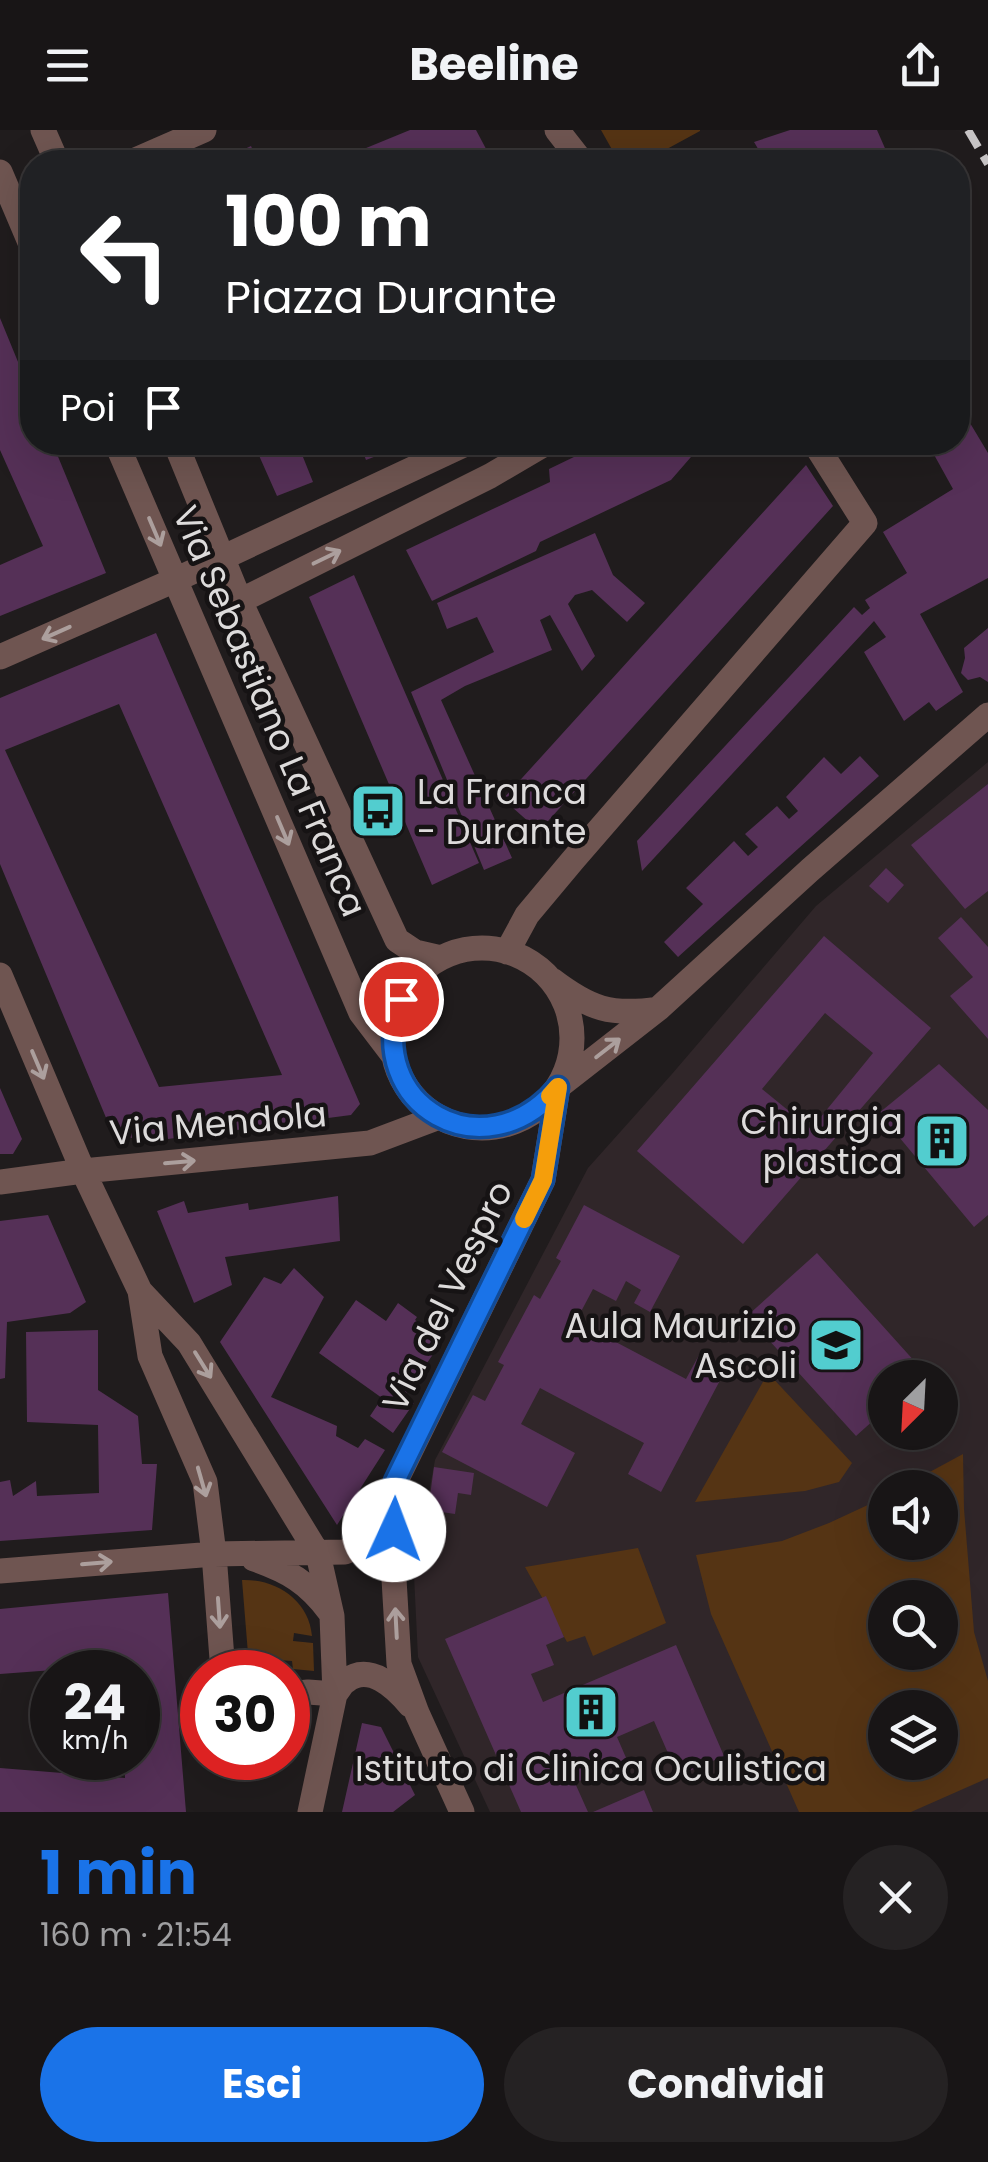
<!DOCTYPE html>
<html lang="it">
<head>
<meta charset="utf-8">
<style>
	:root { --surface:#181516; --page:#252223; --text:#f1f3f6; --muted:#9f9fa1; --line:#363435; --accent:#1a73e8 }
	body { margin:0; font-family:Poppins,sans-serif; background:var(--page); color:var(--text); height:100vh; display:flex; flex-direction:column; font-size:38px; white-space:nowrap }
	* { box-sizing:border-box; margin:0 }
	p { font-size:32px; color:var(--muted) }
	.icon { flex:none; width:55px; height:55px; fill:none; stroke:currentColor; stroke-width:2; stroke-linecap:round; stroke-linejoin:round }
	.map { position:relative; height:1682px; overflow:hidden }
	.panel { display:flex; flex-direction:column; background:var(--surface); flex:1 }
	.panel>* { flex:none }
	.guide { position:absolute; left:20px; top:20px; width:950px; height:305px; border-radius:40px; box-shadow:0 10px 40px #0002,0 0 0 2px var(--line); background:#202124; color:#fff; overflow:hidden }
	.needle { width:65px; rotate:204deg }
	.controls { position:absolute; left:868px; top:1230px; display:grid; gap:20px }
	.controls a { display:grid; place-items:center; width:90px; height:90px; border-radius:50%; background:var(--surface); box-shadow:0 10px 40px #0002,0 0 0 2px var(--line); font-size:50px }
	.speed { position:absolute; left:30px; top:1520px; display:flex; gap:20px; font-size:50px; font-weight:700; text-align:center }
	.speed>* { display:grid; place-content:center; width:130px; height:130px; border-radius:50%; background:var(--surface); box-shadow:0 10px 40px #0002,0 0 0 2px var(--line); line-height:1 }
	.speed small { font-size:25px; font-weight:400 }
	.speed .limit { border:15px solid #d22; background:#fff; color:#111 }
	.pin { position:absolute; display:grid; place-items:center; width:85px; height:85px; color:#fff; margin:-42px; border:5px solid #fff; border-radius:50%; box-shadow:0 2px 10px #0007 }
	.me { position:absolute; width:110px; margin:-55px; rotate:2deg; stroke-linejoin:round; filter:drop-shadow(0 0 8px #0008) }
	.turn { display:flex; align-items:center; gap:35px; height:210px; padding:0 40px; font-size:45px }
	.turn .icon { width:130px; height:130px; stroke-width:2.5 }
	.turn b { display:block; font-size:70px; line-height:85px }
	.then { display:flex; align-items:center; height:95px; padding:0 40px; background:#0003; gap:20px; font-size:38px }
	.round { display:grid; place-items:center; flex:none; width:105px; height:105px; border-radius:52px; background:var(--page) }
	.headline { display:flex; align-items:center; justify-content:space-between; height:170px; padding:0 40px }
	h1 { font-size:60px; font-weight:700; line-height:75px; color:var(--accent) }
	.action { display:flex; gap:20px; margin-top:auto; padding:20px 40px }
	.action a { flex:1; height:115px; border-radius:60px; background:var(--accent); color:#fff; font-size:40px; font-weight:700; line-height:115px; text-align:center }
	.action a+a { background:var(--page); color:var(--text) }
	header { display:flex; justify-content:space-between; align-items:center; height:130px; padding:0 40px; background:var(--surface); font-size:45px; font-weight:700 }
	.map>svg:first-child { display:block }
</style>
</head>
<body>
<header><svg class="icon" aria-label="menu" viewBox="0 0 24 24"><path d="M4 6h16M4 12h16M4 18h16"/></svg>Beeline<svg class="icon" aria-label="share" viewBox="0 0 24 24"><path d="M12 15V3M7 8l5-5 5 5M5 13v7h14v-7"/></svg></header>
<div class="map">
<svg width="988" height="1682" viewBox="0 0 988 1682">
	<rect width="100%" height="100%" fill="#201c1d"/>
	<path fill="#302629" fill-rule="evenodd" d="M988,632V1682H490L418,1527L414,1445L435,1330L588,1038L672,944L816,776ZM885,1248H940V1302H885ZM885,1358H940V1412H885ZM885,1468H940V1522H885ZM885,1578H940V1632H885Z"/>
	<path fill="#553414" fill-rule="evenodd" d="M601,0H700V1L643,32H619Z
		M768,1243L852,1333L839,1352L805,1361L695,1372Z
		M963,1324L964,1379L974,1502L988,1551V1648L911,1682H799L711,1484L696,1425L782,1411L829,1393L885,1367V1412H940V1358L902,1357ZM885,1468H940V1522H885ZM885,1578H940V1632H885Z
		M638,1418L666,1493L593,1526L585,1506L567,1512L525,1437Z
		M242,1450C276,1449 309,1470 312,1506L294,1503L293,1511L313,1513L314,1541L293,1539L292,1531L278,1530L276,1537L249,1536Z"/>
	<path fill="#553057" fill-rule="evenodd" d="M410,0H476L493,32H332Z
		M790,0H877L891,32H766L754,12Z
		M251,16L258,32H217Z
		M0,188L32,266V312H52L106,443L0,486V435L43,416L0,320Z
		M958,273L988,323V448L920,484L963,562L936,581L929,572L904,591L864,522L886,507L874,491L642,741L637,711L854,477L862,485L870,478L865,470L907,443L883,402L953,359L927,312H958Z
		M253,312H297L313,352L277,366Z
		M359,312H409L410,313L366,330Z
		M605,312H609L612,319L622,312H704L671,350L540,412L536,421L432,471L406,420L550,352L549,339Z
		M806,335L833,376L539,701L503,669Z
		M595,403L613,445L645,473L627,492L592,460L575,465L568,474L595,526L582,541L550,485L540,490L552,520L465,556L441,570L512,728L484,740L411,562L494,522L477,487L447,499L437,473Z
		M354,445L479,733L432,755L309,467Z
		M988,498V552L980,547L968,550L961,543L965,528L964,518Z
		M156,503L360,974L351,985L145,1012L112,1002L0,734V568ZM119,574L282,945L159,957L5,620Z
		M860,626L879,646L678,827L664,812L703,774L686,758L734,711L748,726L758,717L745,704L777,676L789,689L798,681L786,667L824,627L841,644Z
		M988,654V761L965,779L911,715Z
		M886,738L904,755L888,773L869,756Z
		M961,787L988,817V909L950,866L973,847L938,808Z
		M824,806L931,898L743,1114L637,1021ZM825,883L873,923L811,999L762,959Z
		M939,934L988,980V1085L974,1097L879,983Z
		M0,958L22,1009L13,1024H0Z
		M338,1066L340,1111L225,1127L232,1155L194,1173L157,1081L184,1071L188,1083L248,1073L249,1080Z
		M584,1075L680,1126L650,1182L634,1173L641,1160L626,1151L616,1171L593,1159L576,1191L686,1249L699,1225L726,1239L661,1362L628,1344L644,1313L540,1258L521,1294L575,1323L547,1377L442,1322L473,1265L485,1271L504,1235L498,1232L534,1165L540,1169L561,1131L556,1128Z
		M48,1085L86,1172L70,1183L7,1192L5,1248L0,1249V1091Z
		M817,1123L926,1244L921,1248H885V1280L856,1306L747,1186Z
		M294,1138L324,1167L271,1267L337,1296L336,1306L358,1318L365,1309L385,1320L337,1395L220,1212L264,1147L281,1154Z
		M356,1170L386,1191L398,1173L417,1187L415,1190L443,1210L404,1266L414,1273L393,1303L370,1286L382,1268L319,1223Z
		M98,1200V1260L138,1286L142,1334H157L152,1400L0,1411V1352L10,1350L13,1366L36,1351L37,1366L99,1363L98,1295L27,1292L26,1202Z
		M434,1337L474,1343L471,1365L458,1363L455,1384L428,1380Z
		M168,1463L186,1682H0V1638L125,1648L124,1628H138V1542H121V1535L0,1544V1479Z
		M546,1466L564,1507L546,1515L554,1535L531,1544L543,1572L676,1515L724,1626L678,1646L654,1591L617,1607L627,1630L575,1653L588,1682H521L445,1509Z
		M362,1593L381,1597L415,1665L393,1682H342Z
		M644,1660L653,1682H593Z"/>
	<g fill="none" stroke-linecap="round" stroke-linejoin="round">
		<path stroke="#6f5551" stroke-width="25" d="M43,0L57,32
			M557,0L582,32
			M131,32L204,0
			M0,42L32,117
			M116,312L361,883L393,925
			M175,312L240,471L397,810L415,822L441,828
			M240,471L490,346L548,312
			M0,527L175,450L470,312
			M392 908a90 90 0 1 1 180 0a90 90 0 1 1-180 0Z
			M507,822L527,785L573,730L865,393L814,312
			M0,845L83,1041L140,1161L150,1226L205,1352L214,1424L223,1542
			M552,850C590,879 611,886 658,879
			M0,1052L83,1041L370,1013L439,987
			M140,1161L189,1213L318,1424L332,1486L335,1564L310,1682
			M395,1360L394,1449L399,1534L417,1583L462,1682
			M254,1429C288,1441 308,1452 330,1482
			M0,1441L214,1424L345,1422L367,1410L543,1050L558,957L658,879L810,740L988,585
			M288,1564L308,1562L335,1564C339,1560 341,1554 346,1551C369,1532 396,1558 410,1575"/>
		<path stroke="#c7c4c5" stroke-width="8" stroke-dasharray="20 10" stroke-linecap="butt" d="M968,0L988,34"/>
	</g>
	<defs><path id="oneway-shaft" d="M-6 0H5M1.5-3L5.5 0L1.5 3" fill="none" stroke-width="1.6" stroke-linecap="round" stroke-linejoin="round" transform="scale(2.5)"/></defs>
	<g stroke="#ac9f9d">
		<use href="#oneway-shaft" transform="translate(155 402) rotate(67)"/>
		<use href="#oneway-shaft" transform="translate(327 427) rotate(-26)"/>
		<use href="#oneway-shaft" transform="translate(56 503) rotate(156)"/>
		<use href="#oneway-shaft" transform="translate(283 701) rotate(67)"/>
		<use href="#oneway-shaft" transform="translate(608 918) rotate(-38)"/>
		<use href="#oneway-shaft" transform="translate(38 935) rotate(67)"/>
		<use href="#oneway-shaft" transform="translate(180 1032) rotate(-5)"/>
		<use href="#oneway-shaft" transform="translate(203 1235) rotate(58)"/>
		<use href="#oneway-shaft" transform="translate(202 1352) rotate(74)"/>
		<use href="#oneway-shaft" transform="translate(97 1433) rotate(-5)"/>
		<use href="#oneway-shaft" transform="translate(219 1483) rotate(86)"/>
		<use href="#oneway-shaft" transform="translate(396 1493) rotate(-93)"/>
	</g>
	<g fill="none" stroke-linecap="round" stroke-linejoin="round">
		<g stroke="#114b97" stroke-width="25">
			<path id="route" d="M394,1400L395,1351L543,1050L558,957C485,1045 361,975 401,869"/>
		</g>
		<use href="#route" stroke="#1a73e8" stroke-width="18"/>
		<path stroke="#f59e0b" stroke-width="18" d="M524,1089L543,1050L558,957L550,966"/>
	</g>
	<defs>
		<g id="bus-square" transform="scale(2.875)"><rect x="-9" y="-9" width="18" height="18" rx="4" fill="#52cdcf" stroke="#161314"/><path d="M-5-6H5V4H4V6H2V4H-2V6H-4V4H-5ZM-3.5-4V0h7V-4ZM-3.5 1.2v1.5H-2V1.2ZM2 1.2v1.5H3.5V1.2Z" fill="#111"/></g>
		<g id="building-square" transform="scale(2.875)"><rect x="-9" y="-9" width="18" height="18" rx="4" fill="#52cdcf" stroke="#161314"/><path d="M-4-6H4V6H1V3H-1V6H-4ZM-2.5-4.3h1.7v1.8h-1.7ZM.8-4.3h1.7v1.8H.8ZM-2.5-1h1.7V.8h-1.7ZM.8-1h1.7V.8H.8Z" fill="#111"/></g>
		<g id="university-square" transform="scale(2.875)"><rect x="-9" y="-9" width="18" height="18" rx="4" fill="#52cdcf" stroke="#161314"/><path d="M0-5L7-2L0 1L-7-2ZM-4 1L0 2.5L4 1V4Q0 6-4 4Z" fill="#111"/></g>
	</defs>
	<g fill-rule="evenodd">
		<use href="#bus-square" x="378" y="681"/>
		<use href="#building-square" x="942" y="1011"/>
		<use href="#university-square" x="836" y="1215"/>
		<use href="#building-square" x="591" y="1582"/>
	</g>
	<g text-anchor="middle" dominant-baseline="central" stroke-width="9" stroke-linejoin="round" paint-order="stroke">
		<g font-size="35" fill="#dddbdb" stroke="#161314">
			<text transform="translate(270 581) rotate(67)">Via Sebastiano La Franca</text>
			<text transform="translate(218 993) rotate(-5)">Via Mendola</text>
			<text transform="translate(447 1166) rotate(-64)">Via del Vespro</text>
		</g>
		<g font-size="35" fill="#dddbdb" stroke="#161314" text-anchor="end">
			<text x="417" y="661" text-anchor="start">La Franca<tspan x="417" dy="40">- Durante</tspan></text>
			<text x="903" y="991">Chirurgia<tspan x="903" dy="40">plastica</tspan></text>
			<text x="797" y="1195">Aula Maurizio<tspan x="797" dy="40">Ascoli</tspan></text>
			<text x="591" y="1638" text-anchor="middle">Istituto di Clinica Oculistica</text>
		</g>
	</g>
</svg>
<div class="controls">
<a><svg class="needle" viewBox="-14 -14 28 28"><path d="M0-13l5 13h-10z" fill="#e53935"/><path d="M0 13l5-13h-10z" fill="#9f9fa1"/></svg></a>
<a><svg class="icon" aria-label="sound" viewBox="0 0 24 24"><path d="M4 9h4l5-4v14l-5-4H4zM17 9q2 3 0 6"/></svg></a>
<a><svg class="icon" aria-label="search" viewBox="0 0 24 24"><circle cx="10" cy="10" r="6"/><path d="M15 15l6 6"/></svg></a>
<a><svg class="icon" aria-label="layers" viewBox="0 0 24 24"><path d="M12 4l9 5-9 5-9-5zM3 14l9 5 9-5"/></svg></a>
</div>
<div class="speed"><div>24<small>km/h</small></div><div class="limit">30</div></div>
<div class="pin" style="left:401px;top:869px;background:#d93025"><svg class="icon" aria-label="arrive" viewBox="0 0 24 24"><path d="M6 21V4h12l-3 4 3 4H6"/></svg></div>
<svg class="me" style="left:394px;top:1400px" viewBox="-20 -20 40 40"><circle r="19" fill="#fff"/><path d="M0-13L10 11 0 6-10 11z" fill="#1a73e8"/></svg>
<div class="guide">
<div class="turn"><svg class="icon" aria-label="left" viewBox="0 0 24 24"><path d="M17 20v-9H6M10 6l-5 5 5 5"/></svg><div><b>100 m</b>Piazza Durante</div></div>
<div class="then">Poi<svg class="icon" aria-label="arrive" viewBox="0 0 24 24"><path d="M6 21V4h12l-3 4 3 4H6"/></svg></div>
</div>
</div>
<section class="panel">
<div class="headline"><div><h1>1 min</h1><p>160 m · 21:54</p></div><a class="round"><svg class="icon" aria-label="close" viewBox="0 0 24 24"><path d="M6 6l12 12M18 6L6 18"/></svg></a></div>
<div class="action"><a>Esci</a><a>Condividi</a></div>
</section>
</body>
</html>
